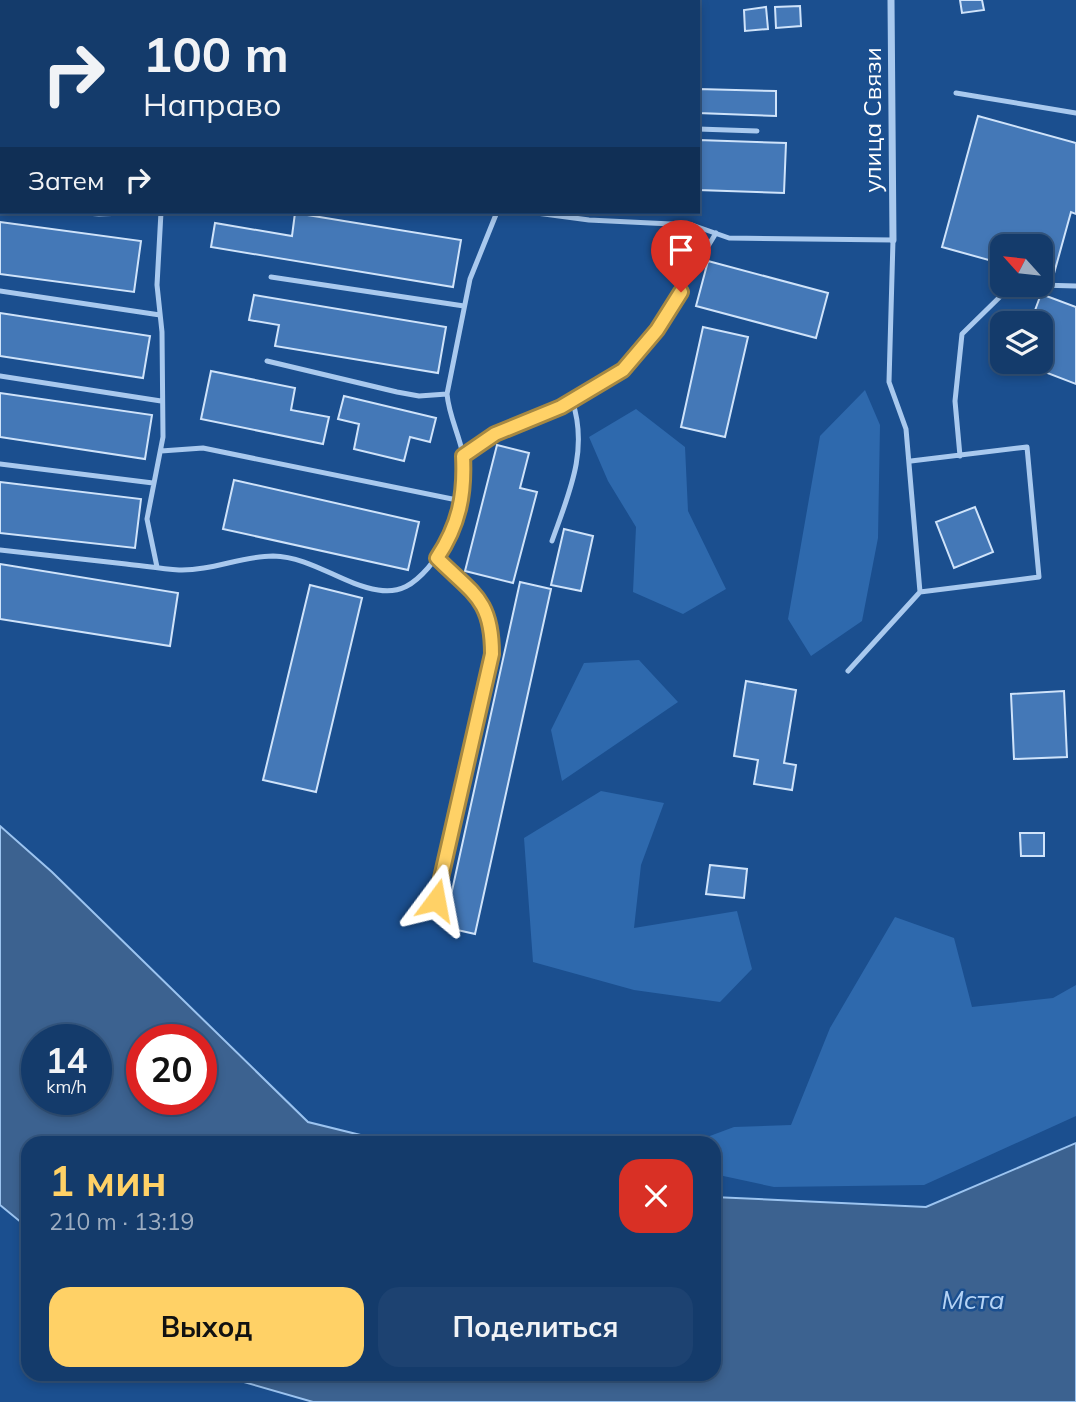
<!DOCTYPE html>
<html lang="ru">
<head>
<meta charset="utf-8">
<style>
	:root { --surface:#143b6b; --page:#1d4271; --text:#f1f3f6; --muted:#9dadc1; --line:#33557e; --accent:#ffd166 }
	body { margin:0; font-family:Mulish,sans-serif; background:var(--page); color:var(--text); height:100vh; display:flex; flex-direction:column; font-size:26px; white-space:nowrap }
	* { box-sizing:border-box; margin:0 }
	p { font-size:23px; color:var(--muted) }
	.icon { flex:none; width:38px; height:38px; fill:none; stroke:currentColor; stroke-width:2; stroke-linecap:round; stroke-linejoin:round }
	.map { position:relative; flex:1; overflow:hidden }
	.sheet { position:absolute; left:21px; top:1136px; width:700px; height:245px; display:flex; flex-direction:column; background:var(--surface); border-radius:21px; box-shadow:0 4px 10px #0003,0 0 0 2px var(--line) }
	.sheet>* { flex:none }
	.top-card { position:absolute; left:0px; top:0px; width:700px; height:214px; box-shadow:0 4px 10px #0003,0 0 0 2px var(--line); background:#143b6b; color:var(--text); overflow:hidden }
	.needle { width:46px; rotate:297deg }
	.buttons { position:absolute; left:990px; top:234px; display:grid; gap:14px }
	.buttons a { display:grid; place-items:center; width:63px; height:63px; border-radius:14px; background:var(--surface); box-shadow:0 4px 10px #0003,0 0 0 2px var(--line); font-size:35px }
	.speed { position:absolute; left:21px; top:1024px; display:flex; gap:14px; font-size:35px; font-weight:700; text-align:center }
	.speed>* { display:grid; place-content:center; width:91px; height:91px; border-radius:50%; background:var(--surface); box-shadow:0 4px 10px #0003,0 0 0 2px var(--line); line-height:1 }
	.speed small { font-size:18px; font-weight:400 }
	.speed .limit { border:10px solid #d22; background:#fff; color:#111 }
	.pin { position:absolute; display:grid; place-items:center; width:60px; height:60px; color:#fff; margin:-72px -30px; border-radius:50% 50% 50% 0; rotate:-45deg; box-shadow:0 0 7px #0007 }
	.pin .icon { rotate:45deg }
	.me { position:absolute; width:77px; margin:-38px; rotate:13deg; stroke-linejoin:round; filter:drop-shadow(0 0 5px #0008) }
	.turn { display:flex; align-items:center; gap:24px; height:147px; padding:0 28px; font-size:32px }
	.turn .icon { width:91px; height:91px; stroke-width:2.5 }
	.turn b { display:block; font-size:49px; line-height:60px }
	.then { display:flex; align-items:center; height:66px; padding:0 28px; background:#0003; gap:14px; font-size:26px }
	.round { display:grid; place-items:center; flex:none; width:74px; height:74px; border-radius:21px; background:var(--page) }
	.head { display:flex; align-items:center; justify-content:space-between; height:119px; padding:0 28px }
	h1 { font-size:42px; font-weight:700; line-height:52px; color:var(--accent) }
	.primary-button { display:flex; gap:14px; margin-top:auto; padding:14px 28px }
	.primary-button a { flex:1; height:80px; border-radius:21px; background:var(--accent); color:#111; font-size:28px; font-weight:700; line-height:80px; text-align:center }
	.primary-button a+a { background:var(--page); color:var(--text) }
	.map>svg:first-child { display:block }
</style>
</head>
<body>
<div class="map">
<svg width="1076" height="1402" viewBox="0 0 1076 1402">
	<rect width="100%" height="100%" fill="#1b4f8f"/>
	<path fill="#2e69ad" d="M865,390L880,425L878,538L862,621L811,656L788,619L820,436Z
		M636,409L685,447L688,511L726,589L683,614L633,592L636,527L608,481L589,437Z
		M639,660L678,702L562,781L551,730L584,663Z
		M601,791L664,803L641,865L634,928L737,911L752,969L720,1002L634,990L533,962L524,838Z
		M895,917L954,938L972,1007L1053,998L1076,985V1116L924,1185L774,1187L714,1174V1143H691L734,1127L791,1125L830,1028Z"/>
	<path fill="#3c6290" stroke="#9cc4f0" stroke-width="2" fill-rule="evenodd" d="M0,826L52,872L308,1122L393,1143H28V1228L0,1205ZM37,1040H96V1099H37ZM142,1040H201V1099H142Z
		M1076,1143V1402H313L216,1374H714V1197L926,1207Z"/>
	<path fill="#4478b7" stroke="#cfe3fa" stroke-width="2" d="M0,0H65L74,2H2V11Z
		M320,0H426L320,2Z
		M960,0H982L984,10L962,13Z
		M800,6L801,26L776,28L775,7Z
		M766,7L768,29L745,31L744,10Z
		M698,89L776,91V116L698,113Z
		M978,116L1076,143V214L1071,212L1053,277L1041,274V247H1003V264L942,247Z
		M698,140L786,143L784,193L698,190Z
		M295,213L461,240L453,287L211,247L215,223L292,236Z
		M0,222L141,241L134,292L0,274Z
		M708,261L828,293L816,338L696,306Z
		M1041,294L1076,307V384L1019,362H1041V324H1030Z
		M254,295L446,327L438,373L275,346L279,325L249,320Z
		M0,313L150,336L143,378L0,356Z
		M703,327L748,337L725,437L681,427Z
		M211,371L295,388L291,410L329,417L323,444L201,419Z
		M0,393L152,415L145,459L0,437Z
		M344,396L436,418L430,442L410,437L404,461L354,449L359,424L338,419Z
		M497,445L529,453L520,488L537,492L513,583L465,571Z
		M234,480L419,522L408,570L223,529Z
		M0,482L141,499L135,548L0,533Z
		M975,507L993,552L954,568L936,522Z
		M564,529L593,536L581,591L551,585Z
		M0,564L178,593L170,646L0,619Z
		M520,582L551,589L475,934L444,927Z
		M310,585L362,598L316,792L263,780Z
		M746,681L796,690L784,763L796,765L792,790L754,784L758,760L734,756Z
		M1064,691L1067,757L1014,759L1011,694Z
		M1020,833H1044V856H1021Z
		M710,865L747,869L744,898L706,894Z"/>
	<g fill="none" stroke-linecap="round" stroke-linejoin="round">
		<path stroke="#a9c9ee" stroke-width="5" d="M261,0L263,2
			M213,2V0
			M956,93L1076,113
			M0,115H2
			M698,129L757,131
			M0,204H2
			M74,212L99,214L151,212
			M355,212H428
			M529,212L589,220L692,225L729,238L893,240L889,382L906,429L920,592
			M271,277L464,306
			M1039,285L1076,286
			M0,291L160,315
			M267,361L397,392L419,396L447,394
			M0,376L161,401
			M161,451L203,448L462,501
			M463,456L495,434L561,406L623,370L657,330L716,233
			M960,456L955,401L962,334L1012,285
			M0,464L153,483
			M552,541C569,493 589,450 572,400
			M0,550C42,555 84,559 126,564C144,566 162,569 179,570C211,571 242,556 273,556C312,557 341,584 378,590C400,594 414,584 428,568C454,538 471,496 463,455C459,434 449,416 447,394L470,279L497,212
			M157,567L147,519L163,437L162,332L157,285L161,212
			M848,671L920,592L1039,577L1027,447L911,461
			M436,900L492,654C492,598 473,594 437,558"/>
		<path stroke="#a9c9ee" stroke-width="7" d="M891,0L893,240"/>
	</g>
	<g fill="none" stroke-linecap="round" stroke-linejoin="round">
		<g stroke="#a68842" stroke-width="18">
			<path id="route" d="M436,900L492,654C492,599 473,594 437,558C459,525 465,495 463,456L495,434L561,407L623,370L657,330L681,292"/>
		</g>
		<use href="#route" stroke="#ffd166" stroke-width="12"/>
	</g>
	<g text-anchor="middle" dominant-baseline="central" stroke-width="5" stroke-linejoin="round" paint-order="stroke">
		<g font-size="24" fill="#fff" stroke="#1b4f8f">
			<text transform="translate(872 120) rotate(-90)">улица Связи</text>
		</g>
		<g font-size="26" font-style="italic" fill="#b5d3f5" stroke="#1b4f8f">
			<text x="973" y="1299">Мста</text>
		</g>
	</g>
</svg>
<div class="buttons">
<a><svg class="needle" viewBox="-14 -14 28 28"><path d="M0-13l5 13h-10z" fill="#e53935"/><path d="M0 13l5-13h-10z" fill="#9dadc1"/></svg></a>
<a><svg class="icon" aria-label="layers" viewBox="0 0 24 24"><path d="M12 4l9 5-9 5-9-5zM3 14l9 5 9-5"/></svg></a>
</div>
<div class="speed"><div>14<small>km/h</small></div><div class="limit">20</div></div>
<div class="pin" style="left:681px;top:292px;background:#d93025"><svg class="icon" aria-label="arrive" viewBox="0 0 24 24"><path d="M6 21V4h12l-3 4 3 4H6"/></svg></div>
<svg class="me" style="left:436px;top:900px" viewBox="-20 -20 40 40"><path d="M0-17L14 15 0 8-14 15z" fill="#ffd166" stroke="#fff" stroke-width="4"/></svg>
<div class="top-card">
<div class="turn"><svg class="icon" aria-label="right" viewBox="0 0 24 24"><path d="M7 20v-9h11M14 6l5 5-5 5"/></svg><div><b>100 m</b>Направо</div></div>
<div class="then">Затем<svg class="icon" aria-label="right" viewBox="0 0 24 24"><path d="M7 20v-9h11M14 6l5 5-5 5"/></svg></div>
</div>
<section class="sheet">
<div class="head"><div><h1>1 мин</h1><p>210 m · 13:19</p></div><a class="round" style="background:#d93025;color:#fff"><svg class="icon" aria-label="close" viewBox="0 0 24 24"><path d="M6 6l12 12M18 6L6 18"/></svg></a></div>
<div class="primary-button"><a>Выход</a><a>Поделиться</a></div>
</section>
</div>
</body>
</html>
